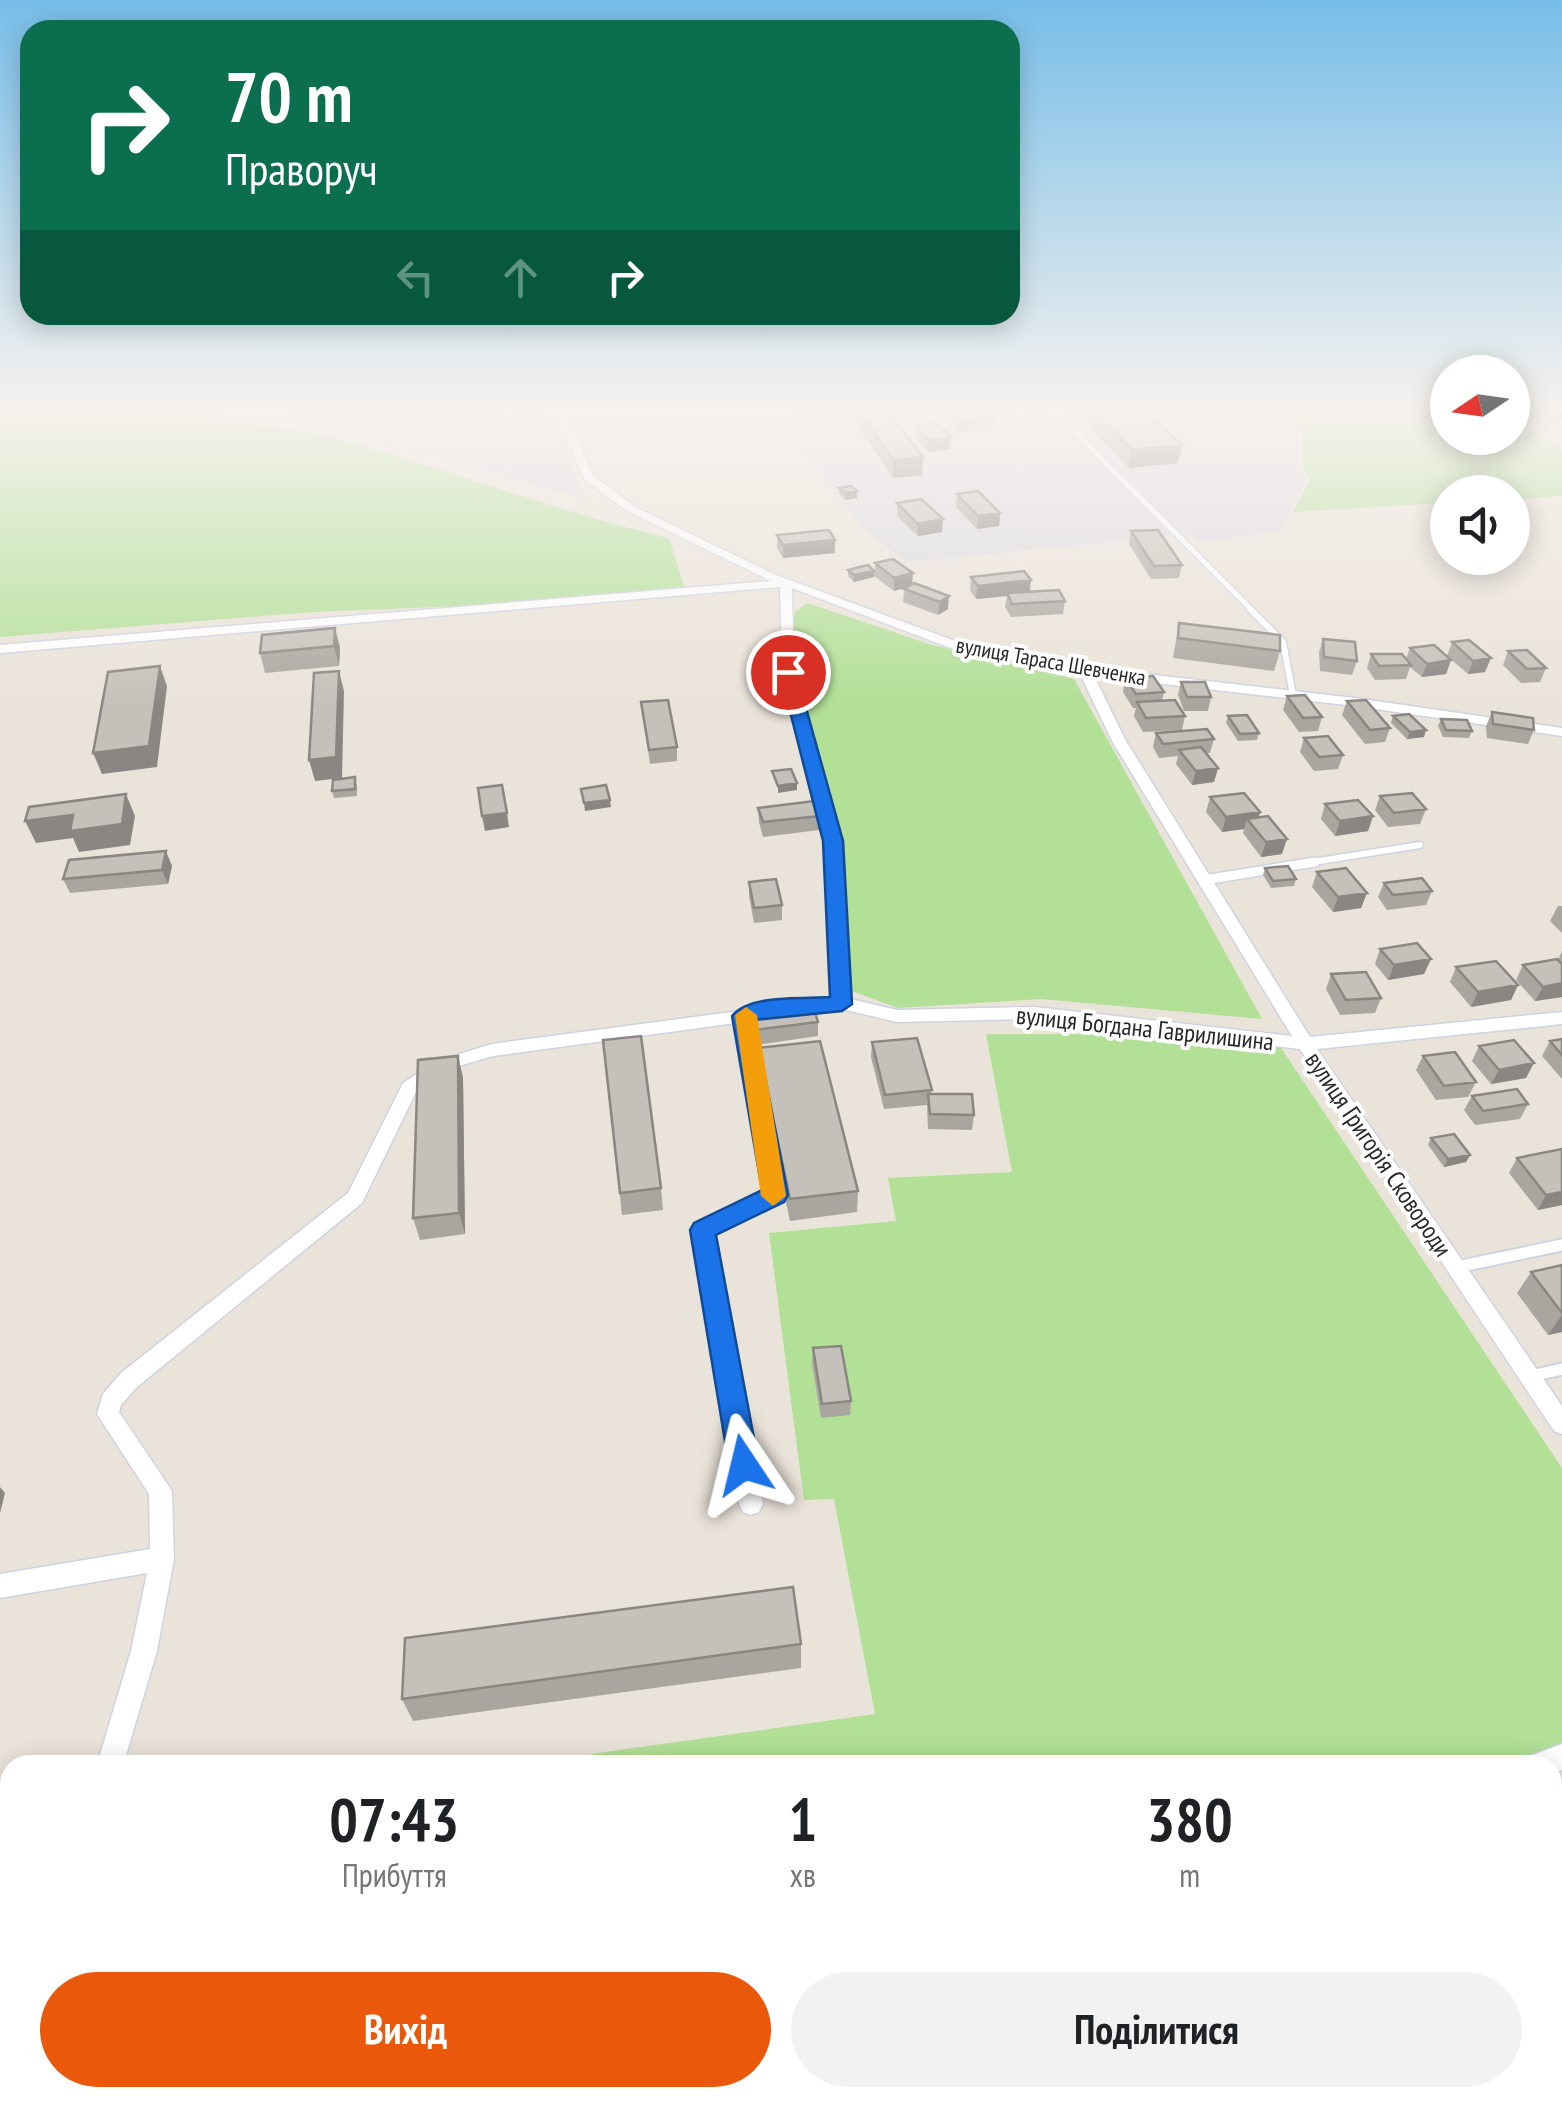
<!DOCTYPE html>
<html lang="uk">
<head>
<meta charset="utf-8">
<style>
	:root { --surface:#fff; --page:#f2f2f2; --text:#202124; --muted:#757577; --accent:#ea580c }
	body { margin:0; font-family:"PT Sans Narrow",sans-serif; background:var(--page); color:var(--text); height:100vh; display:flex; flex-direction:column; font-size:38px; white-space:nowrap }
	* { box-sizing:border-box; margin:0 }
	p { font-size:32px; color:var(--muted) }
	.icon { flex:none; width:55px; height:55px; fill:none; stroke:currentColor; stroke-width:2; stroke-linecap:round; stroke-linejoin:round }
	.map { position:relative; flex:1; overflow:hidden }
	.side { position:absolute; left:0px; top:1755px; width:1562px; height:352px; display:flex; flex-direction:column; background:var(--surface); border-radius:30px 30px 0 0; box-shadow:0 5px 25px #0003 }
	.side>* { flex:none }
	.top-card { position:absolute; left:20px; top:20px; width:1000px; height:305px; border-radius:30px; box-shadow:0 5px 25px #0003; background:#0b6e4f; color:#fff; overflow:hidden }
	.needle { width:65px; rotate:257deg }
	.tools { position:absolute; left:1430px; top:355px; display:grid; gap:20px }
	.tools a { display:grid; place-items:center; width:100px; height:100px; border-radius:50%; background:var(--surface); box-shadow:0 5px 25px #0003; font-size:50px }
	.pin { position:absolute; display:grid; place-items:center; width:85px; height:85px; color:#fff; margin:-42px; border:5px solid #fff; border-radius:50%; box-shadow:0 2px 10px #0007 }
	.me { position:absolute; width:110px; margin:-55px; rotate:350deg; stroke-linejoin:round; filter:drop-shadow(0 0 8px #0008) }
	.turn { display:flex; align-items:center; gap:35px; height:210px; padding:0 40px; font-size:45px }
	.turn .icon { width:130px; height:130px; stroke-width:2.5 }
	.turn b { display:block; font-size:70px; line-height:85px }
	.lanes { display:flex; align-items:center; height:95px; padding:0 40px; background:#0003; justify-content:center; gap:50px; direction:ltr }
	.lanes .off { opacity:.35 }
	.eta { display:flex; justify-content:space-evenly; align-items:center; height:170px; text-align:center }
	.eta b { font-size:60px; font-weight:700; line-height:70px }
	.cta { display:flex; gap:20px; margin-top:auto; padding:20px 40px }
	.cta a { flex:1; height:115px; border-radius:60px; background:var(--accent); color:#fff; font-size:40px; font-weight:700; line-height:115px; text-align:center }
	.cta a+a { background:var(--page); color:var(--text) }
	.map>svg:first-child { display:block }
</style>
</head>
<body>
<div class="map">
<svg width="1562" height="2106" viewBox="0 0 1562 2106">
	<rect width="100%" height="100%" fill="#eae3d9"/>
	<path fill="#dcdae2" d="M272,411H549L585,499L277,413Z
		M788,411H1279L1297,433L1300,468L1307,478L1282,531L1198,542L1189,534L906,562L860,526L806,454Z"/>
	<path fill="#b1e096" d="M91,411H222L216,425C282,421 334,438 396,456C487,483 577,517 669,538L687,597L313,612L0,637V414Z
		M1283,411H1447L1448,438H1512L1513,419L1562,450V496L1513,499L1512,492H1448L1447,503L1293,512L1310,479L1303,468L1302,434Z
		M807,603L929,644L1074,679L1262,1019L1041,999L898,1008L852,991L810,774L791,714L784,658L795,612Z
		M986,1034H1111L1279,1045L1562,1468V1747L1517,1765H591V1754L875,1714L834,1499L804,1500L769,1233L896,1221L888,1178L1012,1172Z"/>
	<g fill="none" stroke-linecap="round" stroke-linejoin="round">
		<g stroke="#cfd3e1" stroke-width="8">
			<path id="service-far3" d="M1054,411L1253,611"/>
		</g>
		<g stroke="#cfd3e1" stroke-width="9">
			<path id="service-far2" d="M1250,609L1283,642L1293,695
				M1300,864L1420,845"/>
		</g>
		<g stroke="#cfd3e1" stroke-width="12">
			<path id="service-far1" d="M1204,880L1315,862"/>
		</g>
		<g stroke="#cfd3e1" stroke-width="15">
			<path id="service" d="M1457,1267L1562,1245
				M1530,1376L1562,1369"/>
		</g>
		<g stroke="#cfd3e1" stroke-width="3">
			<path id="minor" d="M554,411H564L593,476L637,508L776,575L955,641L1085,667L1355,698L1562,728V736L1355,706L1094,676L1126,741L1310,1037L1562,1012V1024L1317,1049L1562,1406V1434L1554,1431L1300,1049L1035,1019L897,1022L842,1009L756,1017L752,1019L785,1195L782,1200L714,1234L763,1504L759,1512L751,1515L743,1512L739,1504L693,1230L696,1224L765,1191L736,1023L493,1056L449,1069L416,1092L362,1203L137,1387L121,1405L119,1412L172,1491L174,1559L157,1651L123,1765H97L131,1651L147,1573L0,1598V1574L150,1549L149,1494L97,1414L103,1394L121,1373L348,1193L403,1083L437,1061L492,1044L739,1011L753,1005L833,998L826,841L782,672L780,587L0,653V645L771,581L629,512L585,480ZM792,588L948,647L1080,674L1112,741L1292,1036L1035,1007L897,1010L850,999L840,841L794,672Z
				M1562,1744V1770L1552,1774V1765H1526L1530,1756Z
				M1552,1940L1562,1944V1990L1552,1986Z
				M10,1971V2001L0,2003V1973Z
				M16,2098H46L45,2106H15Z
				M1211,2098H1241L1244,2106H1214Z"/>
		</g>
		<use href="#service-far3" stroke="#fff" stroke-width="5"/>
		<use href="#service-far2" stroke="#fff" stroke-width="6"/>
		<use href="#service-far1" stroke="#fff" stroke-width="9"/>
		<use href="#service" stroke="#fff" stroke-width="11"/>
		<use href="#minor" fill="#fff" fill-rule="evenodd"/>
	</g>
	<path fill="#a9a59f" d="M850,411H888L922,475L893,478L850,415Z
		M1074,411H1145L1178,463L1129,468Z
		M1535,411H1562V420L1550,421Z
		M952,413L994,418L993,430L957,433L951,424Z
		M916,426L951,437L950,449L928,452L915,437Z
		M839,488L857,491V498L845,500L839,494Z
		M957,494L1000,513L999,526L977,529L956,507Z
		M897,503L942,532L918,536L897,516Z
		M1131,531L1182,565L1179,578L1151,579L1129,544Z
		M777,535L835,540V553L783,558L777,548Z
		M875,563L912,584L914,583L948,609L938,615L903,602L904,589L907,587L894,591L874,576Z
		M848,570L874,577L854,582L848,576Z
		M971,577L1031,580L1030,592L1065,601L1063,614L1011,617L1005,607L1007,596L976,599L970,590Z
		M1179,623L1280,651L1274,671L1173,658Z
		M335,628L340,648L339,666L265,673L260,653Z
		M1323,639L1357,661L1352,675L1320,671L1319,652Z
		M1452,642L1485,672L1468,674L1447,656Z
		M1410,648L1451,660L1446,674L1422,677L1410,667L1406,679L1375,680L1367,668L1371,654L1406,659Z
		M1508,651L1546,668L1540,682L1521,683L1503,665Z
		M1125,678L1164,692L1162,700L1185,716L1182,730L1143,732L1134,716L1136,708H1133L1123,692Z
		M1181,682L1211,697L1208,711H1184L1178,695Z
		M1287,696L1322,717L1318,731L1299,732L1283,710Z
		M1347,701L1390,728L1385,742L1365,744L1342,715Z
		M641,702L677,747V761L650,764Z
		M1492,712L1534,730L1528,744L1487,738L1486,726Z
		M1228,716L1259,733L1257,740L1238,741L1226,723Z
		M1393,716L1424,737L1407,739L1391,723Z
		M1441,719L1472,731L1469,738L1443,737L1438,726Z
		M1156,733L1214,739L1210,753H1206L1218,768L1214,782L1192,785L1176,764L1178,756L1159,758L1153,747Z
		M1304,738L1343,755L1338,769L1314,771L1300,752Z
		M357,784V796L334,798L332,791Z
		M1380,796L1426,809L1420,824L1388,827L1375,810Z
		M1210,797L1260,812L1259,817L1282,854L1261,857L1243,833L1244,829L1222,832L1206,812Z
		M1325,804L1373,816L1368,831L1335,836L1321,819Z
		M758,808L820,816L819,830L763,837L759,822Z
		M172,866L168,884L70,893L63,879Z
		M1265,868L1296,879L1294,886L1271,888L1263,875Z
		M1317,872L1367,893L1361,908L1333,912L1312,887Z
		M749,882L782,905V920L754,923L749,896Z
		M1384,883L1432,891L1426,905L1387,910L1378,897Z
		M1558,906H1562V933L1550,921Z
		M1380,949L1431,959L1424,974L1388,980L1375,964Z
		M1562,951V997L1535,1001L1516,980L1523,965L1558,960Z
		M1456,967L1518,985L1511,1000L1471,1007L1450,982Z
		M1331,974L1381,998L1375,1013L1340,1015L1326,989Z
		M749,1007L818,1022V1036L756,1045L750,1021Z
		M1562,1039V1079L1542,1056L1550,1041Z
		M603,1040L661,1188L663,1210L622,1215Z
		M872,1042L932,1090L931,1094L974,1115L972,1130L928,1129L927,1105L884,1109L871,1057Z
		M1479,1046L1526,1078L1491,1084L1472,1061Z
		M758,1048L858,1191L857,1212L790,1221L758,1070Z
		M458,1056L463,1078L465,1234L420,1240L413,1218Z
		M1423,1056L1476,1082L1468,1097L1436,1100L1416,1070Z
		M1472,1096L1528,1104L1520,1119L1475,1125L1464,1110Z
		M1431,1138L1470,1155L1466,1162L1444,1167L1428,1145Z
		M1562,1149V1205L1538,1210L1509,1173L1517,1158Z
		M1562,1265V1332L1548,1335L1517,1293L1531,1272Z
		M813,1348L851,1401L850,1415L821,1418L812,1363Z
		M801,1644V1668L413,1721L402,1699Z
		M1446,2098H1537L1510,2106H1450Z"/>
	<path fill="#8a8682" d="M1554,411H1562V420L1550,421Z
		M951,437L950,449L928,452L929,440Z
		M1182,445L1178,463L1129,468L1132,450Z
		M923,457L922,475L893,478L894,460Z
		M857,491V498L845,500V493Z
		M1000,513L999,526L977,529L978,516Z
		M943,519L942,532L918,536V524Z
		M835,540V553L783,558V545Z
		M874,571V577L854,582V575Z
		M913,573L912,586L894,591V578Z
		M1031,580L1029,593H1007V596L976,599L978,586Z
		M949,596L948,609L938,615L940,602Z
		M335,628L340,648L339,666L334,646Z
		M1491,658L1485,672L1468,674L1473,661Z
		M1451,660L1446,674L1422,677L1427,664Z
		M160,666L167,686L157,767L102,774L93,753Z
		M339,671L344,691L342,778L315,781L309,760Z
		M1426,730L1424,737L1407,739L1410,732Z
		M1218,768L1214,782L1192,785L1196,771Z
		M797,783V790L778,793V786Z
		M126,794L135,816L130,845L79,852L73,838L36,843L25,821Z
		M610,800L611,807L585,811L584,803Z
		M1260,812L1256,827L1247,819L1244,829L1222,832L1226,817Z
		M507,813L509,827L485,831L482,816Z
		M1373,816L1368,831L1335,836L1340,821Z
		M1287,839L1282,854L1261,857L1266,842Z
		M166,851L172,866L168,884L162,870Z
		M1367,893L1361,908L1333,912L1338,897Z
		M1431,959L1424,974L1388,980L1394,965Z
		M1562,983V997L1535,1001L1543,987Z
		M1518,985L1511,1000L1471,1007L1478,992Z
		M458,1056L463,1078L465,1234L459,1213Z
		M1534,1063L1526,1078L1491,1084L1499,1070Z
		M1470,1155L1466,1162L1444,1167L1448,1159Z
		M1562,1192V1205L1538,1210L1546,1195Z
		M1562,1315V1332L1548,1335Z
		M0,1487L5,1493L0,1513Z
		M284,2098H294L293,2106H283Z"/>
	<path fill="#c5c0b9" stroke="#8a8682" stroke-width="2.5" d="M859,411H888L923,457L894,460Z
		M978,411H988L994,418L958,421L952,413Z
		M1093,411H1145L1182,445L1132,450Z
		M937,423L951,437L929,440L916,426Z
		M851,486L857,491L845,493L839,488Z
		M978,491L1000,513L978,516L957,494Z
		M921,499L943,519L918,524L897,503Z
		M829,530L835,540L783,545L777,535Z
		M1158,530L1182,565L1154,566L1131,531Z
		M893,559L913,573L894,578L875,563Z
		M868,565L874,571L854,575L848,570Z
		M1024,571L1031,580L978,586L971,577Z
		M914,583L949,596L940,602L904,589Z
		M1059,590L1065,601L1012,604L1007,593Z
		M1179,623L1280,635V651L1178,638Z
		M335,628L334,646L260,653L262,635Z
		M1323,639L1355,642L1357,661L1324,657Z
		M1469,640L1491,658L1473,661L1452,642Z
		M1434,645L1451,660L1427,664L1410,648Z
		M1527,650L1546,668L1527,669L1508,651Z
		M1371,654H1402L1411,665L1379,666Z
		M160,666L149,746L93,753L108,672Z
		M339,671L336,757L309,760L314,673Z
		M1153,676L1164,692L1136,694L1125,678Z
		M1181,682H1205L1211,697H1187Z
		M1305,695L1322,717L1303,718L1287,696Z
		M668,700L677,747L649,750L641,702Z
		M1175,700L1185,716L1146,718L1137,702Z
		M1366,700L1390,728L1370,730L1347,701Z
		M1492,712L1533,718L1534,730L1493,724Z
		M1409,714L1426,730L1410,732L1393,716Z
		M1247,715L1259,733L1240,734L1228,716Z
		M1441,719L1467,720L1472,731L1446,730Z
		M1207,729L1214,739L1163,744L1156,733Z
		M1328,736L1343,755L1319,757L1304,738Z
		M1201,747L1218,768L1196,771L1179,750Z
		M791,769L797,783L778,786L772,771Z
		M355,777V789L332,791L333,780Z
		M502,785L507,813L482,816L478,788Z
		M606,785L610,800L584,803L581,789Z
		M1244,793L1260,812L1226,817L1210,797Z
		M1412,793L1426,809L1394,813L1380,796Z
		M126,794L122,824L70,831L73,815L25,821L29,807Z
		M1358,800L1373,816L1340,821L1325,804Z
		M814,801L820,816L763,822L758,808Z
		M1268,816L1287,839L1266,842L1247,819Z
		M166,851L162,870L63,879L69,860Z
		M1288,866L1296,879L1273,881L1265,868Z
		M1346,868L1367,893L1338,897L1317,872Z
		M1422,878L1432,891L1393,895L1384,883Z
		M776,879L782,905L754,908L749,882Z
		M1417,943L1431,959L1394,965L1380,949Z
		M1557,959L1562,964V983L1543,987L1523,965Z
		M1496,961L1518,985L1478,992L1456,967Z
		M1366,972L1381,998L1346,1000L1331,974Z
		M811,999L818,1022L755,1030L749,1007Z
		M641,1036L661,1188L620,1193L603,1040Z
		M917,1038L932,1090L885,1095L872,1042Z
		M1562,1039V1055L1550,1041Z
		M1514,1040L1534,1063L1499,1070L1479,1046Z
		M820,1041L858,1191L790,1199L758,1048Z
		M1455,1052L1476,1082L1444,1086L1423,1056Z
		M458,1056L459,1213L413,1218L418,1060Z
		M1517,1089L1528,1104L1483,1111L1472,1096Z
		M928,1094H972L974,1115L930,1114Z
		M1454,1134L1470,1155L1448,1159L1431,1138Z
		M1562,1149V1192L1546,1195L1517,1158Z
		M1562,1265V1313L1531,1272Z
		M841,1346L851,1401L822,1404L813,1348Z
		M793,1587L801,1644L402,1699L405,1638Z
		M195,2098H284L283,2106H194Z
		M1469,2098H1527L1496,2106H1473Z"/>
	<linearGradient id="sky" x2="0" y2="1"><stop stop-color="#77bee9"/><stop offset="0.58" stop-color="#f6f2ee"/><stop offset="1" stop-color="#f6f2ee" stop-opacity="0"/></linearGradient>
	<rect width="1562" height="706" fill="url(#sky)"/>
	<path fill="#1a73e8" stroke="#114b97" stroke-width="2.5" d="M788,668L796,672L843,841L852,1004L842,1011L754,1020L788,1195L784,1202L716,1235L759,1465L754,1475L744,1479L733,1475L729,1465L690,1230L694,1223L762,1190L732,1016C750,994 803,999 830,997L823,841L780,672Z"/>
	<path fill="#f59e0b" d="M746,1007L757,1015L786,1196L773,1206L761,1196L735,1015Z"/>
	<g text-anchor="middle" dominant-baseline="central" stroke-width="8" stroke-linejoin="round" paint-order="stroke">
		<g font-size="22" fill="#282828" stroke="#fff">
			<text transform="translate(1051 661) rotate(10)">вулиця Тараса Шевченка</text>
		</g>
		<g font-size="25" fill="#282828" stroke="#fff">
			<text transform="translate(1145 1028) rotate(6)">вулиця Богдана Гаврилишина</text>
			<text transform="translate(1379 1154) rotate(56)">вулиця Григорія Сковороди</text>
		</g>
	</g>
</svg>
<div class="tools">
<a><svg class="needle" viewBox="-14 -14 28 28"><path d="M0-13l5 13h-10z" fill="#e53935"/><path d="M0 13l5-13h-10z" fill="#757577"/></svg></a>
<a><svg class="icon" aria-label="sound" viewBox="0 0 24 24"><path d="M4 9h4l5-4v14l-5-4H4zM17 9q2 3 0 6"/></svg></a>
</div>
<div class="pin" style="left:788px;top:672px;background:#d93025"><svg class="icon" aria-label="arrive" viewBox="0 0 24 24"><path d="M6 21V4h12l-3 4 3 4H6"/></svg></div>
<svg class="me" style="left:744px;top:1465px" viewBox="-20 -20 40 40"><path d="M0-17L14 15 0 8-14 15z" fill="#1a73e8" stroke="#fff" stroke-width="4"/></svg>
<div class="top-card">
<div class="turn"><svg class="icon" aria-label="right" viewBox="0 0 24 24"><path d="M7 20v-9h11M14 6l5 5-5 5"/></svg><div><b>70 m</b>Праворуч</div></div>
<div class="lanes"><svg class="icon off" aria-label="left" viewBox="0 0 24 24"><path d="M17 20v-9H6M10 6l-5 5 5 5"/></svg><svg class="icon off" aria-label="ahead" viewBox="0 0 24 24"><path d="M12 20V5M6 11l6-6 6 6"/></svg><svg class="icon" aria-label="right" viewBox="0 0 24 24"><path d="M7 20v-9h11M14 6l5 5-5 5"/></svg></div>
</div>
<section class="side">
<div class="eta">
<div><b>07:43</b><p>Прибуття</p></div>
<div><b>1</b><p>хв</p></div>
<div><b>380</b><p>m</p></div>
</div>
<div class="cta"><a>Вихід</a><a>Поділитися</a></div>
</section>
</div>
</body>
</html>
